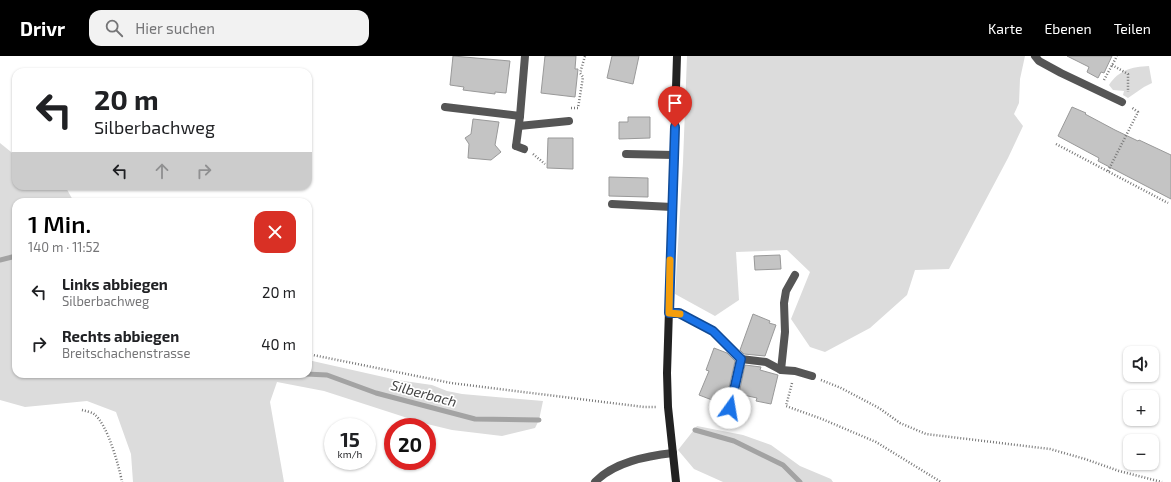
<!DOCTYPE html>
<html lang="de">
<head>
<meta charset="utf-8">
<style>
	:root { --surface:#fff; --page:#f2f2f2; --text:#202124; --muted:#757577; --accent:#000 }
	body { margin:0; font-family:"Exo 2",sans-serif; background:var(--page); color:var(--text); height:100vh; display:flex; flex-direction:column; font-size:15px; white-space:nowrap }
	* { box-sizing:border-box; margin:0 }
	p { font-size:13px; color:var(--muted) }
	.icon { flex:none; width:22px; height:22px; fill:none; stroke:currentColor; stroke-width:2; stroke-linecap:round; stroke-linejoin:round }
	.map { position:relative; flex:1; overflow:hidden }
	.details { position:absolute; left:12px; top:142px; width:300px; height:180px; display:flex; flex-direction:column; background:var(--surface); border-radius:12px; box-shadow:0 1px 3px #0004 }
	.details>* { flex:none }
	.guide { position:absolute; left:12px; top:12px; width:300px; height:122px; border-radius:12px; box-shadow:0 1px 3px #0004; background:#fff; color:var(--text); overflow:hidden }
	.tools { position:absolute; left:1123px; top:290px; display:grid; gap:8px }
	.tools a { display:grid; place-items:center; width:36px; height:36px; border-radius:8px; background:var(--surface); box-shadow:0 1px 3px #0004; font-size:20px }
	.speed { position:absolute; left:324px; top:362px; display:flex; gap:8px; font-size:20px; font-weight:700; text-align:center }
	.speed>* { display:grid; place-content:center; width:52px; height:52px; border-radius:50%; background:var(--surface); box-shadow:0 1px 3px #0004; line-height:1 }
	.speed small { font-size:10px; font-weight:400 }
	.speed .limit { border:6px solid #d22; background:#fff; color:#111 }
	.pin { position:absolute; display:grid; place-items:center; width:34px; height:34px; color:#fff; margin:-41px -17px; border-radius:50% 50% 50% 0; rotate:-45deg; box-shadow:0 0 4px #0007 }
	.pin .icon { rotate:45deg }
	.me { position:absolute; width:44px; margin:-22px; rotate:13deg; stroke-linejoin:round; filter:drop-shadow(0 0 3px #0008) }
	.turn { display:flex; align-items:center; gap:14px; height:84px; padding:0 16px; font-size:18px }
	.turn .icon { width:52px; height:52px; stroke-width:2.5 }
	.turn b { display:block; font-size:28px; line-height:34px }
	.lanes { display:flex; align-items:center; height:38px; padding:0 16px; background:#0003; justify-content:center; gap:20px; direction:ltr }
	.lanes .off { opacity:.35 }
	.round { display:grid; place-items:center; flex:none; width:42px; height:42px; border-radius:12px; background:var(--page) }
	.head { display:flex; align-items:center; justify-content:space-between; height:68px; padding:0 16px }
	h1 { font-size:24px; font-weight:600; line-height:30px; color:var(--accent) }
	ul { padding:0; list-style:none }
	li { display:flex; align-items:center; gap:12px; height:52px; padding:0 16px }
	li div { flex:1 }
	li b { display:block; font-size:15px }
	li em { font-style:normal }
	header { display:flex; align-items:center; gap:24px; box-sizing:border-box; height:56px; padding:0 20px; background:var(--accent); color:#fff }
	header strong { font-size:19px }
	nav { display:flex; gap:22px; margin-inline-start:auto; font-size:14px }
	.search { width:280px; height:36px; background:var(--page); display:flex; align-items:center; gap:10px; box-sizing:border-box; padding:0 14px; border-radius:12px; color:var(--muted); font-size:15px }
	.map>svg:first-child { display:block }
</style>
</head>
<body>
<header>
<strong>Drivr</strong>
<div class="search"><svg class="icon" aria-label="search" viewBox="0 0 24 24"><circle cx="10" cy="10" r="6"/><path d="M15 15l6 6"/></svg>Hier suchen</div>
<nav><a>Karte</a><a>Ebenen</a><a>Teilen</a></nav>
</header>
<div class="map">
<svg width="1171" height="426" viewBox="0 0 1171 426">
	<rect width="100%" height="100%" fill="#fff"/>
	<path fill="#dcdcdc" d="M687,0H1025L1020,23L1019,47L1014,58L1023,70L1008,102L949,213L915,214L907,239L870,272L825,296L810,291L791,263L810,216L787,194L736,196L739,244L715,260L675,238L683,106Z
		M1149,10L1152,27L1144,31L1128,42L1123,39L1124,35L1113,34L1109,29C1119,14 1131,11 1149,10Z
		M0,87L16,100V130H65L74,146H16V318H308V304L397,324L432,329L447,335L462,338L543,345L539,364L535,372L502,380L452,374L423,367L324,335L277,326L270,346L284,426H133L131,398L116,356L87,345L25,351L0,344Z
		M697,370L743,379L771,389L800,410L831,423L833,426H723L694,413L678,394Z"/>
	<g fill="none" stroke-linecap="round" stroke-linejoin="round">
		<path stroke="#a3a3a3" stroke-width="5" d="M0,204L16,200
			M306,318L327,319L376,337L475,363L539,364
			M695,374L734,385L783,409L800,426"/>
	</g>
	<path fill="#c4c4c4" stroke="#999" d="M453,0L510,5L506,37L495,36V38L463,34L464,31L450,29Z
		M545,0H576L575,13H578L575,41L541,37Z
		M612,0H639L633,28L607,22Z
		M1067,0H1112L1104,17L1101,16L1098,22L1087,16L1089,11Z
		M1072,51L1086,57L1085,58L1115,74L1138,85L1139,84L1171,99V143L1098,105L1099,102L1058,80Z
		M628,61H650V82L619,83V66H628Z
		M473,63L499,66L495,89L501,96L491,104L468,102L469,88L465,82L471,78Z
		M548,82H573V113L547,112Z
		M609,121L648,122V141L609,140Z
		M780,199L781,213L755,214L754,200Z
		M753,258L770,265L769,267L776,269L765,300L744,298L740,294Z
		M714,292L727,297L735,305L728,336L724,335L720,347L699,339L709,315L706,314Z
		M745,309L761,311L760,314L778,319L771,348L756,345L757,342L739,338Z"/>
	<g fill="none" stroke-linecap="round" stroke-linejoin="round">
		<path stroke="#777" stroke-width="2.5" stroke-dasharray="1 2" stroke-linecap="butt" d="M1112,9L1128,18V36
			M1104,24L1117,0
			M571,52H578L583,21L580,17L585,0
			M1056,88L1168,147
			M533,98L545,108
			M1108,115L1138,56L1131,51
			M308,298L451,327L644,351H657
			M821,324L841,332L879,352L900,367L926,378L1050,393L1085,403L1119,415L1162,426
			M792,327L786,350L822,363L876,386L941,426
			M82,354C86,355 91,356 94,358C107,367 119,410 122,426"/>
		<path stroke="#555" stroke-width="8" d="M445,51L520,60
			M519,70L569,65
			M516,90L524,93
			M626,98L674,99
			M612,148L672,151
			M781,314L785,276L784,247L786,235L795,219
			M730,352L741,303"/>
		<path stroke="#555" stroke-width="8" d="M1035,0L1039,5L1061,17L1122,46
			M516,90L520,60L525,0
			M669,257H679L713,275L741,303L766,306L781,314L795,315L812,320
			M595,426C614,406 647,400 673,397"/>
		<path stroke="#222" stroke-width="8" d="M676,426L668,351L667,317L677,0"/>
	</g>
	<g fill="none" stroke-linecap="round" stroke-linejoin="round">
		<g stroke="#114b97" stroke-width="10">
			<path id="route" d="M675,71L669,257H679L713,275L741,303L730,352"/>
		</g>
		<use href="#route" stroke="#1a73e8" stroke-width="7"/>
		<path stroke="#f59e0b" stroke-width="7" d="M670,204L669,257L680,258"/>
	</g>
	<g text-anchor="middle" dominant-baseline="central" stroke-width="3.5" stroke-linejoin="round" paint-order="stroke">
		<g font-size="14" font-style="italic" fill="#444" stroke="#fff">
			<text transform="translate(424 337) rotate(15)">Silberbach</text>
		</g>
	</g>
</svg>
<div class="tools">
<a><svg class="icon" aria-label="sound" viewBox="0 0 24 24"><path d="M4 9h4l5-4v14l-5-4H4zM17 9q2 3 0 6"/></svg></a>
<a>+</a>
<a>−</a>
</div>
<div class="speed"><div>15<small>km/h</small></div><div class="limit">20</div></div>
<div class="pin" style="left:675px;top:71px;background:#d93025"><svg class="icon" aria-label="arrive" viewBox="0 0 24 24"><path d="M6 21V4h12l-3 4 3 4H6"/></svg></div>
<svg class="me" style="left:730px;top:352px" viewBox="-20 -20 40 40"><circle r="19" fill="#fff"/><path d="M0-13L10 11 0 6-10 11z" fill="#1a73e8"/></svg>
<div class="guide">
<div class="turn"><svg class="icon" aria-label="left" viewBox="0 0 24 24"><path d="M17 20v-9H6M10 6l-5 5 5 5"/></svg><div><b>20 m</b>Silberbachweg</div></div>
<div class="lanes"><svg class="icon" aria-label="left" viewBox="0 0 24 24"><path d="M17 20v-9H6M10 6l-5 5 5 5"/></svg><svg class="icon off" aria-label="ahead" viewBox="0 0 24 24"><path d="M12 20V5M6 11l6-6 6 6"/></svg><svg class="icon off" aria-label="right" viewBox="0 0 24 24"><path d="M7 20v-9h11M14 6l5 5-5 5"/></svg></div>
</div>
<section class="details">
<div class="head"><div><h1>1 Min.</h1><p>140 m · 11:52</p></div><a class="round" style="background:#d93025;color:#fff"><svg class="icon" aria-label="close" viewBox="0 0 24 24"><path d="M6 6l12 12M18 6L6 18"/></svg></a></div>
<ul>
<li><svg class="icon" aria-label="left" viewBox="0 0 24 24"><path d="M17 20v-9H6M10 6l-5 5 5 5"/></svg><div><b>Links abbiegen</b><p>Silberbachweg</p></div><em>20 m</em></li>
<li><svg class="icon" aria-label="right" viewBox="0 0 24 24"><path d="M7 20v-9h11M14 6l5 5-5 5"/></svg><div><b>Rechts abbiegen</b><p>Breitschachenstrasse</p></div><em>40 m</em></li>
</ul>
</section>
</div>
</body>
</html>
